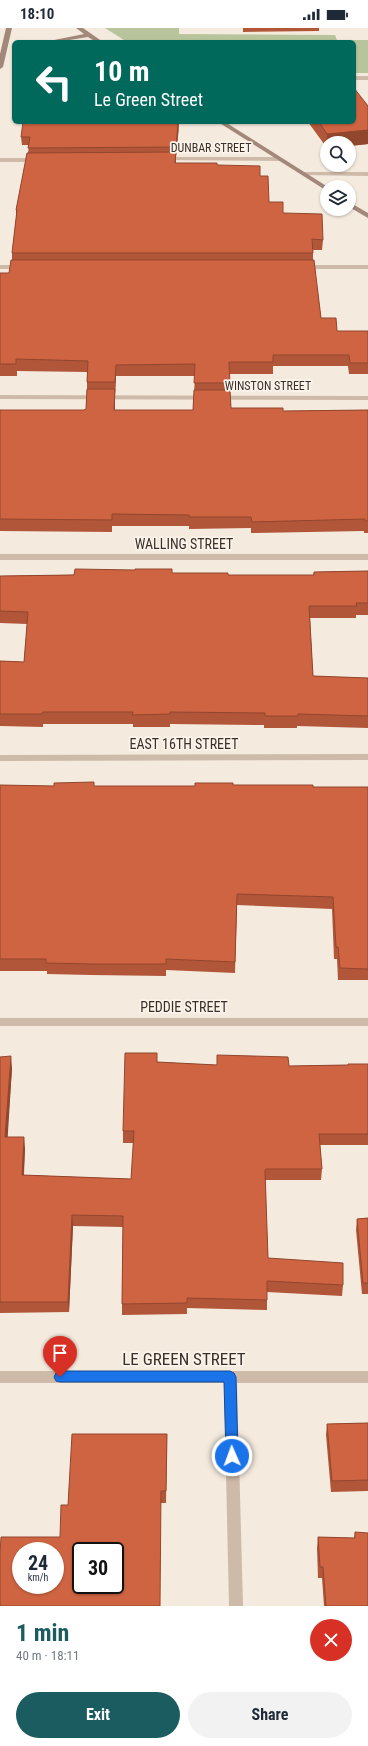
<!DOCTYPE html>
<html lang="en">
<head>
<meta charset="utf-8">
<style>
	:root { --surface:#fff; --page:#f2f2f3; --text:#1f2937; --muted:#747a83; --accent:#1b5c60 }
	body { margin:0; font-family:"Roboto Condensed",sans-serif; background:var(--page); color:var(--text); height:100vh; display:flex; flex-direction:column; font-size:15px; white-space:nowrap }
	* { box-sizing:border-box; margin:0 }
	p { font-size:13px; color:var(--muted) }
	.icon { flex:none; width:22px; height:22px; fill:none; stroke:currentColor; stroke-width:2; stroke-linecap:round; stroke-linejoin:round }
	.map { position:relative; height:1578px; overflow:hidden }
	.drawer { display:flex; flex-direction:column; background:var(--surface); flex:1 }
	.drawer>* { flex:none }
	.guide { position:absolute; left:12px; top:12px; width:344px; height:84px; border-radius:6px; box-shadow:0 1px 3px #0004; background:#00695c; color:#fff; overflow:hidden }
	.controls { position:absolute; left:320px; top:108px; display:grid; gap:8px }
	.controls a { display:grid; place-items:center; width:36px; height:36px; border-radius:50%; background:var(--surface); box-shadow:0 1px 3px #0004; font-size:20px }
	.speed { position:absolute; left:12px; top:1514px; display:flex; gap:8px; font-size:20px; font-weight:700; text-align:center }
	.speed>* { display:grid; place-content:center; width:52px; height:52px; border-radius:50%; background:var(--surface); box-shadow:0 1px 3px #0004; line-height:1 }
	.speed small { font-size:10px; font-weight:400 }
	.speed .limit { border:2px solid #111; border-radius:6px; background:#fff; color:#111 }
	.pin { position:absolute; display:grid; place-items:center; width:34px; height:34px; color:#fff; margin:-41px -17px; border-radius:50% 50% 50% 0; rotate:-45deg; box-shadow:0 0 4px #0007 }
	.pin .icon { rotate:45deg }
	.me { position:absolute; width:44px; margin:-22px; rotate:358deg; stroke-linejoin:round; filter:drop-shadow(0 0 3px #0008) }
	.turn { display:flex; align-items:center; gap:14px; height:84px; padding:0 16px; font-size:18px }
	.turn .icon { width:52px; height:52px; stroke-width:2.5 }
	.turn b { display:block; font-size:28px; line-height:34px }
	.round { display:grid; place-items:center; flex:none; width:42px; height:42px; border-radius:21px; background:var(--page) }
	.overview { display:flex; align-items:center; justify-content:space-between; height:68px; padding:0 16px }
	h1 { font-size:24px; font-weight:700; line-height:30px; color:var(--accent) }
	.cta { display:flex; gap:8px; margin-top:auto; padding:8px 16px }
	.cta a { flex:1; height:46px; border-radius:24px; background:var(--accent); color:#fff; font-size:16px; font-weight:700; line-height:46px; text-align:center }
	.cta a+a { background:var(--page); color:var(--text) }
	.status { display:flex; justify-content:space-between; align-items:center; height:28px; padding:0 20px; background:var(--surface); direction:ltr }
	.status svg { height:11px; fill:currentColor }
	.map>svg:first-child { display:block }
</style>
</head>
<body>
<div class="status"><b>18:10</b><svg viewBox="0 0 49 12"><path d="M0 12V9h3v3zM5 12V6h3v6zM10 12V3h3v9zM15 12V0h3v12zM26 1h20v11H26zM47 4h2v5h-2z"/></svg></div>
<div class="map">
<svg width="368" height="1578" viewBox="0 0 368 1578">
	<rect width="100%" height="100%" fill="#f5eade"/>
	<path fill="#b8c59c" d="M105,0H179V6L335,7L337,12H368V45H354V14H127Z"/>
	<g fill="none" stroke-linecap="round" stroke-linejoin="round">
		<path fill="#cebaa9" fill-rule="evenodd" d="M354,48H368V52H354Z
			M163,129H279L282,131L279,133L161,132V130Z
			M0,130H39L42,132L39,134H0Z
			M304,144H368V148L302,147V145Z
			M0,237H22L25,239L22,241H0Z
			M368,237V241H302L299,239L302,237Z
			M0,367L368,368V372L0,371Z
			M0,526H368V532H0Z
			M368,726V732L0,733V727Z
			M0,990H368V998H0Z
			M0,1343H368V1355H237L243,1578H229L224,1355H0Z"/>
		<path fill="#a2887a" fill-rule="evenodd" d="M6,0H12L3,39L0,41V26Z
			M76,0H83L103,14H96L88,9L57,14H44L84,6Z
			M218,94H225L328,159H327V163Z
			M349,174L368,185V190L349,179Z"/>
	</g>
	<path fill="#b25639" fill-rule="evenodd" d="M243,0H319V3L243,4Z
		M368,78V116L349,118L327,115V120L308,94H354Z
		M179,94L176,128V135L217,137L260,148L269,174L283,185L323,212L322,222H313V232L321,290L337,303H368V346H349L348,338H273V346H229L231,380L283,383L368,382V505H364V503L251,505V500L189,501V498H112V504L0,503V382H84L86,381L87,361V344L17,343V348H0V245H9L12,232V225L16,191V182L28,125L29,117H22L21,109ZM116,348H195L193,382H115V366Z
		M368,543V587H356V590H310L313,648L368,650V700L297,698V700H264V697L170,696V699H133V696H43V699L0,698V633L24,634L27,596L0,595V548L172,545L228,547H313L314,544Z
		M94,754V758H195L233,757L313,759H368V952H338L337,931H334L332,881L237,877L235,945L166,942V948L91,947L47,946V943H0V757L54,758Z
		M157,1025V1034L216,1037L289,1038L347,1037L368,1036V1117H320L322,1141L321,1152H265L268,1230L343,1257L342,1268L267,1264V1282L187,1280V1286L122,1287V1276L123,1199L73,1198L69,1284L0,1285V1029L12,1040L7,1109L25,1120L24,1147L131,1151L134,1115H123V1103Z
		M368,1190V1266H362L356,1202L357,1191Z
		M368,1395V1463L331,1464L326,1407L327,1396Z
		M167,1406L166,1475H161L60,1509L68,1477Z
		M355,1504L368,1578H324L322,1550H318L317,1520L318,1509L354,1510Z"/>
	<path fill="#91462e" d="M179,94V99L176,128V119Z
		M368,102V116L349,118V115H327V120V106Z
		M116,337V348L115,366V354Z
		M115,361V373L114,393V382Z
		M11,1028L12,1040L7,1120L5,1109Z
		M24,1109L25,1120L23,1158L22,1147Z
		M72,1187L73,1198L69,1284L68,1274Z"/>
	<path fill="#cf6442" stroke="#91462e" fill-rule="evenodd" d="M354,60L368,78V102L327,106L319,94H354Z
		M23,94H178L176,119L28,120L30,109H21Z
		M176,124L175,135H217V137L260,138V148H268L269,174H283V185L322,186L323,212L312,211L313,225H12L17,182H16L27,125Z
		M11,232H314L321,290H336L337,303H368V335H350L349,327H273V334H229L230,355H194L195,336L116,337L115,354H87L88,333L16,331V336H0V245H9Z
		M87,361H115L114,382H193L194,362H230L231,380H283V383L368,382V493H365V491L252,494L251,489H189V487L112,486V492L0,491V382H84L86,381Z
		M75,541L135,542V541H172V545H228V547H314V544L368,543V575H356L357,578H309L313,648L368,650V688L298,686V688H265V685L170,684V686L132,687L133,684H43L42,686H0V633L24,634L28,584L0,583V548L74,547Z
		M94,754V758H195V755H233V757H313V759H368V941L340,940L338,919H336L333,869L237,866L235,934L166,931V936H90L46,935V931H0V757L54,758V755Z
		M125,1025H157V1034L217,1037V1027L288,1029L289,1038L348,1037V1036H368V1106H319L322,1141H266L265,1142L268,1230L343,1235V1257L267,1253V1272L187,1270V1275L122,1276L123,1188L72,1187L68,1274H0V1029L11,1028L5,1109H24L22,1147L131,1151L134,1103H123Z
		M368,1190V1255H363L357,1191Z
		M368,1395V1452L332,1453L327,1396Z
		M72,1406H167L166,1463H161L160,1578H0V1525L1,1509H60L61,1477H68ZM21,1523H55V1557H21ZM81,1523H115V1557H81Z
		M355,1504L368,1505V1578H326L323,1539H320L318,1509L355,1510Z"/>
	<path fill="#1a73e8" stroke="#114b97" d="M60,1343H230L234,1345L236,1349L238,1428L236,1432L232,1434L227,1432L226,1428L224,1354H60L56,1353L54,1349L56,1345Z"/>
	<g text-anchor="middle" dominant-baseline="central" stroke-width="3.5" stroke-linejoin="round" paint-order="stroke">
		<g font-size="12" fill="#3b2f29" stroke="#fbf4eb">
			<text x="211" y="120">DUNBAR STREET</text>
			<text x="268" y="358">WINSTON STREET</text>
		</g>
		<g font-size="14" fill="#3b2f29" stroke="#fbf4eb">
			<text x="184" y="516">WALLING STREET</text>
			<text x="184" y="716">EAST 16TH STREET</text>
			<text x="184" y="979">PEDDIE STREET</text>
		</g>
		<g font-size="17" fill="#3b2f29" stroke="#fbf4eb">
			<text x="184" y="1331">LE GREEN STREET</text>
		</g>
	</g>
</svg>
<div class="controls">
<a><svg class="icon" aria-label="search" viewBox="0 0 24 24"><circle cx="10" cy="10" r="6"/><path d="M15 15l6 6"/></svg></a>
<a><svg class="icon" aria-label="layers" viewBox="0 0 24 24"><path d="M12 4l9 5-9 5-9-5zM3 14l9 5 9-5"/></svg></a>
</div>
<div class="speed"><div>24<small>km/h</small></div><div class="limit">30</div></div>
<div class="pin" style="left:60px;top:1349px;background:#d93025"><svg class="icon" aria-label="arrive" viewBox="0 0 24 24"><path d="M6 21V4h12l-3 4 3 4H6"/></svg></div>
<svg class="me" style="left:232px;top:1428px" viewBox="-20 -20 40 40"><circle r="17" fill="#1a73e8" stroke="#fff" stroke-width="3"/><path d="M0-11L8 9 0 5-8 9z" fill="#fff"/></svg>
<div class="guide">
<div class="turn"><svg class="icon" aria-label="left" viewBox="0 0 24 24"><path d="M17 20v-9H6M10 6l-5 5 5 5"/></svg><div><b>10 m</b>Le Green Street</div></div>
</div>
</div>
<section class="drawer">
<div class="overview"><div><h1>1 min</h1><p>40 m · 18:11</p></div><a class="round" style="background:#d93025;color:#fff"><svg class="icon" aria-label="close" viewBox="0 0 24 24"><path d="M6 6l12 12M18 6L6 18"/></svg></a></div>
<div class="cta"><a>Exit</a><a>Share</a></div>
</section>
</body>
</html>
